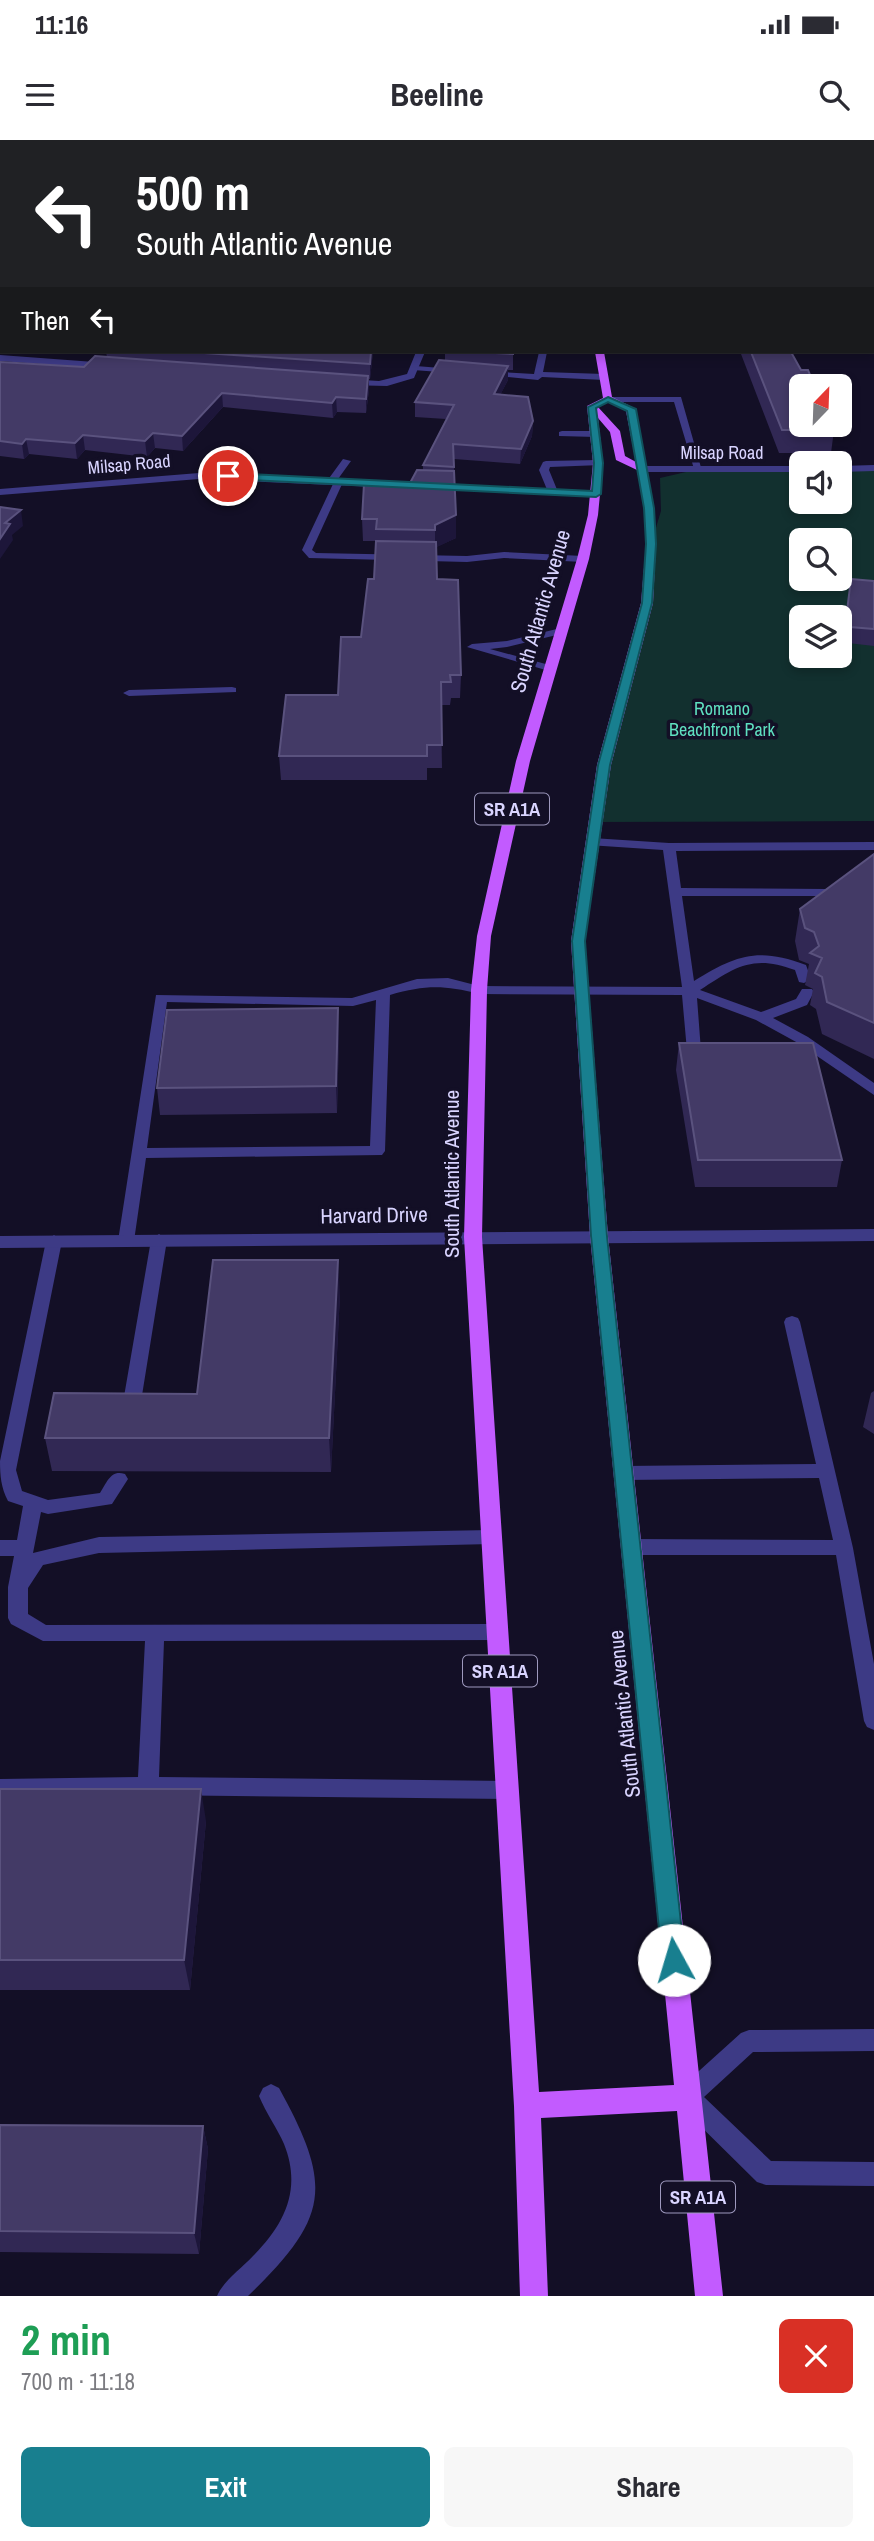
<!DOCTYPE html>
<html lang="en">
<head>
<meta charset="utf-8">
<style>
	:root { --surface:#fff; --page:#f7f7f7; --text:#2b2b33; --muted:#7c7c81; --accent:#187f8f }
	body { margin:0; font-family:"Archivo Narrow",sans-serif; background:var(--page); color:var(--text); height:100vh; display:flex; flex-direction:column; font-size:26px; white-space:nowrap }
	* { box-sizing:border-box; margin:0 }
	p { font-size:23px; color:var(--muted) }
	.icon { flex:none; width:38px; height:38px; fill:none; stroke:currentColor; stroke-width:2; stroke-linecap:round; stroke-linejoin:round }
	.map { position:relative; height:2156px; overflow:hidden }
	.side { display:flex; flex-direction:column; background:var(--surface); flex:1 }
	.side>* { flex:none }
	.guide { position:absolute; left:0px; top:0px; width:875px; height:214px; box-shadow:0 4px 10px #0003; background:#202124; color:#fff; overflow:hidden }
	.needle { width:46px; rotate:23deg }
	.controls { position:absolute; left:789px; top:234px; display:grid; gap:14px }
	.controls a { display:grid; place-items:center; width:63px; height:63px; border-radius:10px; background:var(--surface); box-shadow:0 4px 10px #0003; font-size:35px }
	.pin { position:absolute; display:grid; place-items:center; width:60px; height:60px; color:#fff; margin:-30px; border:4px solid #fff; border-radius:50%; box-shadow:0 2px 7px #0007 }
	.me { position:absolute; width:77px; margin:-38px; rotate:354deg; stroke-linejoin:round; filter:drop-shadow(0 0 5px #0008) }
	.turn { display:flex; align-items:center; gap:24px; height:147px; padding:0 21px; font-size:32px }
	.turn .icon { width:91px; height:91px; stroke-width:2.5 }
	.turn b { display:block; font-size:49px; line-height:60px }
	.then { display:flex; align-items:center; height:66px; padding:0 21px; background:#0003; gap:14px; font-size:26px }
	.round { display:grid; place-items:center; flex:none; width:74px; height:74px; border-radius:10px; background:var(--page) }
	.head { display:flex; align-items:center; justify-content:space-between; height:119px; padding:0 21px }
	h1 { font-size:42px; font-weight:800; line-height:52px; color:#1e9e55 }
	.primary-button { display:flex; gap:14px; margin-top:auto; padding:14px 21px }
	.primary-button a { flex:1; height:80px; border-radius:10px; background:var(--accent); color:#fff; font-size:28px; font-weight:800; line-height:80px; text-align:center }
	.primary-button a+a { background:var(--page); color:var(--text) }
	.status { display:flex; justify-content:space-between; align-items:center; height:49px; padding:0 35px; background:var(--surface); direction:ltr }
	.status svg { height:19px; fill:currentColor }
	header { display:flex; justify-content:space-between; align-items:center; height:91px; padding:0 21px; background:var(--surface); font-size:32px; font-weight:800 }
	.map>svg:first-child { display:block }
</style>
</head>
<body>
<div class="status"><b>11:16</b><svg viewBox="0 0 49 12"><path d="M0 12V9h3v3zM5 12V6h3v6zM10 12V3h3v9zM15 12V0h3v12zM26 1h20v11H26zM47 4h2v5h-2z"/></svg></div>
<header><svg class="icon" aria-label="menu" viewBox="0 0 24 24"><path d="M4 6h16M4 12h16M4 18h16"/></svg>Beeline<svg class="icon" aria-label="search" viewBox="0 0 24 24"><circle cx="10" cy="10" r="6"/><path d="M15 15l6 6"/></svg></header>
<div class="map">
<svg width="874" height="2156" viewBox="0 0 874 2156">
	<rect width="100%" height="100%" fill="#130f26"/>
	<path fill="#12302f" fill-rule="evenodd" d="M874,328V681L594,682L647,463L651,404L661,371L660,338L699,329H801L802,362H840V329ZM802,401H840V439H802ZM802,478H840V516H802Z"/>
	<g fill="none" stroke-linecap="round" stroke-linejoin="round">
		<path fill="#3d3a85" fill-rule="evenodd" d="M256,0H262V2H256Z
			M305,0H311L304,2Z
			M539,212H547L543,232L604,234L608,237L604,240L542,237L538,240L486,235L482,233L486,231L534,234Z
			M416,226L453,229L457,231L453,233L413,230V226Z
			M605,257H681L702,331L694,329L674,262H608L604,259Z
			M562,291H596L600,294L596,297L559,296V292Z
			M343,319L351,321L338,339L343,342L312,410L316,413L467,416L504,412L583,416L588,419L583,422L504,418L467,422L309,418L302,410L333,344L327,341Z
			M598,320L601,321V325L550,327L549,330L558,352L553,355L548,352L539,330L543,322L546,321Z
			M561,488L566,491L565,493L507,507L490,509L553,526V530L549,531L467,507L472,504L507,501Z
			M232,547L236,548V552L129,556L123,553L129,550Z
			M592,698L669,703L874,702V710L676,711L681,748L827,749L828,752L822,756H682L694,841C736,815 758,807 806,825L811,839L804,843L799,842L795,830C753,814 735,827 700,850L761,872L796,859L802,849H812L814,852L807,865L773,878L808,897L874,943V955L798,903L756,880L697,858L701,911L694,915L687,911L682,855L479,854C444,845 425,845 390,855L385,1011L382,1015L146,1018L134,1101L132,1105H120L118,1101L156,855L352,858L417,839L448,838L479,846L682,847L663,710L588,705L586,702ZM376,860L370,1006L147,1008L167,862L353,866Z
			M159,1094L167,1100L139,1274L136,1279H124L121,1274L151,1100Z
			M54,1095L62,1101L16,1330L22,1351L48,1360L100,1353C107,1342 111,1329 125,1334L128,1339L112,1364L48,1374L41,1372L33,1413L99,1397L492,1390L499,1392L501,1397L499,1402L492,1404L99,1413L43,1425L28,1448V1474L46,1485L497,1484L504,1486L507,1492L504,1498L497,1500L164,1501L159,1637L508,1641L515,1643L518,1650L515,1657L508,1659L148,1655L0,1657V1639L138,1637L145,1501H43L11,1484L8,1478V1447L14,1416H0V1400H17L23,1366L8,1361C1,1348 0,1335 0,1321L46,1101Z
			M792,1176L798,1178L800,1182L853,1408L874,1524V1590L867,1587L864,1581L836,1415H632L625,1412L623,1407L625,1402L632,1399L833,1400L819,1338L624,1340L618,1338L615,1333L618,1328L624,1326L816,1324L784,1182L786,1178Z
			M874,1889V1911L753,1912L704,1957L771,2021L874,2022V2046L766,2045L757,2042L679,1965L675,1957L679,1949L741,1893L749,1890Z
			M271,1944L279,1948C333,2046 330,2077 248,2156H217C224,2140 241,2129 253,2116C285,2084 302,2049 284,2004C277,1988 266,1973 259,1956L263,1948Z"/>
		<path fill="#3d3a85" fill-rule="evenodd" d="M416,212H425L414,238L387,246L346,245L341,242L346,239L379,241L407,234Z
			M0,215L108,223L113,226L108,229L0,221Z
			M874,325V331L840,332V326Z
			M802,326V332H643L638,329L643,326Z
			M199,333L398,342L403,345L398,348L199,339L0,355V349Z
			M429,344L596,351L601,354L596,357L433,349L429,348Z
			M874,1089V1101L0,1108V1096Z"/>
		<path fill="#c25bff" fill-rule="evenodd" d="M548,0H554L555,2H548Z
			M595,212H604L612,257L636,269L654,368L656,404L653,463L611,625L585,801L608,1096L723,2156H695L677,1971L541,1978L548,2156H520L514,1966L464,1097L471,850L477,796L516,621L577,419L588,375L593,323L587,266L603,258ZM608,262L626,271L636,322L625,316L620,291L598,267ZM598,278L610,292L616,320L637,330L644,368L646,404L641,463L597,625L571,801L590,1096L674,1945L539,1952L482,1097L487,850L491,796L530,621L589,419L598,375L603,323Z"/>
	</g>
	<path fill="#312854" d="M0,0L144,1L126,2H2V206L0,207Z
		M582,0H740V2H582Z
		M106,212H373L370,239H369V250L366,273L337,272L333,278L223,267L183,311L155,308L147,317L85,310L77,319L29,314L24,319L0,316V222L84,227L107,217Z
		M445,212H513V230H508V240L500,255L533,281L532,296L520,324L454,319L456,398L436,407L437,439L461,535L460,558H451L450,565H441L442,628H427V640H281L279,616L338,555L361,497L374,439L376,401H363L362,379L410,343L423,330V325L446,279L415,277V262L445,221Z
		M671,212H791L834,290L831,313H779L741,214H671Z
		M851,439L874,441V506L848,503L849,496L843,495Z
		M874,714V919L822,894L816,869L810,865L813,849L805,845L809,824L799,820L795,801L800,769Z
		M339,895L337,973L160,975L157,948Z
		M679,903L842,1020L837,1047H695L676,930Z
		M340,1154L331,1332L52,1331L45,1298L197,1254Z
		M874,1251V1294L863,1287L871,1253Z
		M0,1649L206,1681L190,1850H0Z
		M0,1985L203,1986L208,2009L199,2114L0,2112Z"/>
	<path fill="#1d163a" d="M121,0H144V1L120,2Z
		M2,190V206L0,207V191Z
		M371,212H373L370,239V224Z
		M508,226V240L493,269L494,254Z
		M368,236L369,250L366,273V259Z
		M222,253L223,267L183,311L182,296Z
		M336,257L337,272L333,278L332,263Z
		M533,281L532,296L520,324L521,309Z
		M153,293L155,308L147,317L145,301Z
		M83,295L85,310L77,319L75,303Z
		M26,299L29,314L24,319L22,304Z
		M21,370L23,386L12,395L13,400L0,419V399L5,383Z
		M456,375V398L435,408V385Z
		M338,868L339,895L337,973L336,946Z
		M338,1120L340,1154L331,1332L329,1298Z
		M201,1649L206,1681L190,1850L184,1820Z
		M203,1986L208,2009L199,2114L194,2093Z"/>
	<path fill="#433a66" stroke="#5a527e" stroke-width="2" d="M0,0H121L120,2H2V41H0Z
		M588,0H713V2H598L597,0Z
		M0,48H2V124H0Z
		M0,131H2V190L0,191Z
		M189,212H371L370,224Z
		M475,212H513V214Z
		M751,212H791L801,230H808L815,247H802V285H832L834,290H782Z
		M95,216L368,236L366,259L336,257L332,263L222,253L182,296L153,293L145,301L83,295L75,303L26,299L22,304L0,301V222L84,227Z
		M439,220L508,226L494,254L528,257L533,281L521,309L453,304L454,327L423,325L454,265L415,262Z
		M417,330L454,331L456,375L435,385V390L376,389L377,379H362L364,344L410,343Z
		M0,367L21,370L5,383L10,384L0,399Z
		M376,401L436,402L437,439L458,440L461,535H450L451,542H441L442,605H427V616H279L286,555H338L341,497H361L368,439H374Z
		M851,439L874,441V489L850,487L851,479H846Z
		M874,714V883L827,862L822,837L815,833L822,818L810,813L819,806L814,792L805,788L800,769Z
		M338,868L336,946L157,948L167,870Z
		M679,903H813L842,1020H698Z
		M213,1120H338L329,1298H45L54,1253L197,1254Z
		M0,1649H201L184,1820H0Z
		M0,1985L203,1986L194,2093L0,2091Z"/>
	<path fill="#187f8f" stroke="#10535d" stroke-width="2" d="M608,257L636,269L654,368L656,404L652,463L610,625L585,801L607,1096L685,1820L682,1828L674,1831L666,1828L662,1820L591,1096L572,801L598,625L642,463L646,404L644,368L627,271L608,262L596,268L603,323L601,354L596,357L228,339L224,336L228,333L592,351L594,323L588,267Z"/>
	<g text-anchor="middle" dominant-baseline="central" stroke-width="7" stroke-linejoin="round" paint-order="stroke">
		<g font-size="18" fill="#d9d4ff" stroke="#130f26">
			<text x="722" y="312">Milsap Road</text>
			<text transform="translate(129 324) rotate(-5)">Milsap Road</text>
		</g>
		<g font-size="18" fill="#5fe0c0" stroke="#130f26">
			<text x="722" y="568">Romano<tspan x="722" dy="21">Beachfront Park</tspan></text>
		</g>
		<g fill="#130f26" stroke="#9e99be" stroke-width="2">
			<rect x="475" y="653.5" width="74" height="31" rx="5"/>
			<rect x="463" y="1515.5" width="74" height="31" rx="5"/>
			<rect x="661" y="2041.5" width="74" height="31" rx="5"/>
		</g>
		<g font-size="19" font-weight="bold" fill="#d9d4ff">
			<text x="512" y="669">SR A1A</text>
			<text x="500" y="1531">SR A1A</text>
			<text x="698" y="2057">SR A1A</text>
		</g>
		<g font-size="21" fill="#d9d4ff" stroke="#130f26">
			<text transform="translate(540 471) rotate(-74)">South Atlantic Avenue</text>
			<text transform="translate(451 1034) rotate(-90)">South Atlantic Avenue</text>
			<text transform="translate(374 1075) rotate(-1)">Harvard Drive</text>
			<text transform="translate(624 1574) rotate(-96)">South Atlantic Avenue</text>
		</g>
	</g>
</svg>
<div class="controls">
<a><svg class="needle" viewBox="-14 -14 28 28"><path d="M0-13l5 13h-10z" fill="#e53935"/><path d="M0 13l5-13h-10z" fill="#7c7c81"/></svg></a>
<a><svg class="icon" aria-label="sound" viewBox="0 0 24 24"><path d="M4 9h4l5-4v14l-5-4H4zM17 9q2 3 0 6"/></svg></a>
<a><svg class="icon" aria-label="search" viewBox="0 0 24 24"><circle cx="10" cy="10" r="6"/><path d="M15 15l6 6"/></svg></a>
<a><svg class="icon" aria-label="layers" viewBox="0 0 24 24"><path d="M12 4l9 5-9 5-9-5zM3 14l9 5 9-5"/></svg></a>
</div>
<div class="pin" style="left:228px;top:336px;background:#d93025"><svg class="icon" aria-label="arrive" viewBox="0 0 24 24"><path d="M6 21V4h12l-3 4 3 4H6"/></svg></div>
<svg class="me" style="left:674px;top:1820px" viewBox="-20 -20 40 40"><circle r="19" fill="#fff"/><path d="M0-13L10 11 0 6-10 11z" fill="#187f8f"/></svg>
<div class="guide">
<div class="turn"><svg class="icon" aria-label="left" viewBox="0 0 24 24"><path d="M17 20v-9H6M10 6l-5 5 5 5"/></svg><div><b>500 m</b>South Atlantic Avenue</div></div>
<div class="then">Then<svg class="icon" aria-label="left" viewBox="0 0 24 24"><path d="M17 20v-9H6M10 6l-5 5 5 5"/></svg></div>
</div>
</div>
<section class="side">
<div class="head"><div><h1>2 min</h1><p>700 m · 11:18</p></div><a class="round" style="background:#d93025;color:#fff"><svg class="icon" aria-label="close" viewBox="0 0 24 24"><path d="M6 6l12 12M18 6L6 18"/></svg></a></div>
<div class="primary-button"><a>Exit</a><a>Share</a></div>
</section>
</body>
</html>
